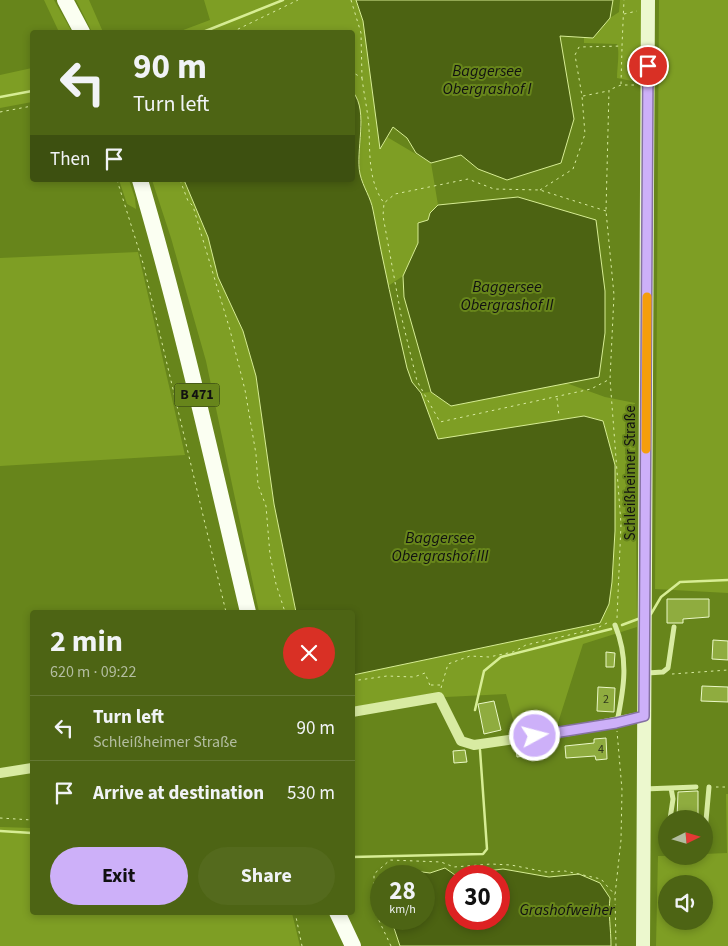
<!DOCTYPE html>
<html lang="en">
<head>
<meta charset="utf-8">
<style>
	:root { --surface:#4d6414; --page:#546a1d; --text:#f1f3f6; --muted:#b3bda0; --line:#647834; --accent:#cdb0f9 }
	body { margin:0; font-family:"Source Sans 3",sans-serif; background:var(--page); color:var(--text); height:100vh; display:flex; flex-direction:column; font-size:19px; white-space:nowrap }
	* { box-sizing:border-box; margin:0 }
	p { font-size:16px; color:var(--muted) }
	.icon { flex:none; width:28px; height:28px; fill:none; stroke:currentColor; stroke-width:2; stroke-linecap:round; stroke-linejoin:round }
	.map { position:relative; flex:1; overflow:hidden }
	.panel { position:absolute; left:30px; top:610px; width:325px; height:305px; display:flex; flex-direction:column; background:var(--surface); border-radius:5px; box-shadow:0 2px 8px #0003 }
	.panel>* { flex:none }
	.hud { position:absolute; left:30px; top:30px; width:325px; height:152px; border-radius:5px; box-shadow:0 2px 8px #0003; background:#4d6414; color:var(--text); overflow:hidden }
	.needle { width:32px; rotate:85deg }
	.tools { position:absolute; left:658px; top:810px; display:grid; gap:10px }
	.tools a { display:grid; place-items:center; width:55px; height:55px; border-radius:50%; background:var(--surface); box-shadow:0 2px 8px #0003; font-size:25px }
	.speed { position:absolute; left:370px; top:865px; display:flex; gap:10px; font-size:25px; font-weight:700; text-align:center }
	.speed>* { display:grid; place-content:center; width:65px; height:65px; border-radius:50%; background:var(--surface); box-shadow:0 2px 8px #0003; line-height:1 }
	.speed small { font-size:12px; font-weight:400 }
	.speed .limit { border:8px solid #d22; background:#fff; color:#111 }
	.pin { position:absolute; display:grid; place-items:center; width:42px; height:42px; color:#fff; margin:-21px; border:2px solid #fff; border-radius:50%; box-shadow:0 1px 5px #0007 }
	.me { position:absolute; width:55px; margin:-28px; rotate:83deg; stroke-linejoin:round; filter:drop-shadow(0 0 4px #0008) }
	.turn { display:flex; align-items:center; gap:18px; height:105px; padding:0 20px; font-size:22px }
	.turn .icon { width:65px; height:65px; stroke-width:2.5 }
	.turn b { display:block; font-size:35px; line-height:42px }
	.then { display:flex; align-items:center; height:48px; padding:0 20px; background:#0003; gap:10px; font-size:19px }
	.round { display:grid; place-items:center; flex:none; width:52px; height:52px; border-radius:26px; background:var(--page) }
	.head { display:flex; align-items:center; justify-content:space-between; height:85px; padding:0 20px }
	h1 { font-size:30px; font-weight:700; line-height:38px }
	.primary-button { display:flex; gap:10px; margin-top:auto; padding:10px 20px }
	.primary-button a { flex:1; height:58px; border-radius:30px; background:var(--accent); color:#111; font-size:20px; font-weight:700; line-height:58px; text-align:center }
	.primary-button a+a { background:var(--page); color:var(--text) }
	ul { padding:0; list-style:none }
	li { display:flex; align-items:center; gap:15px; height:65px; padding:0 20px; border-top:1px solid var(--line) }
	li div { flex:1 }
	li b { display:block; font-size:19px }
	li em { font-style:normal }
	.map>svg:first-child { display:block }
</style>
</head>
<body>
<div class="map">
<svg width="728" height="946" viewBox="0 0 728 946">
	<rect width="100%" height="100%" fill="#67851b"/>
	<path fill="#7e9e24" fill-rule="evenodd" d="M44,0H54L72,32H59Z
		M76,0H89L103,32H92Z
		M204,0H356L363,21L381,148L387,137L431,163L438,205L430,213L428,220L418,223V243L403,276L388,286L376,232L373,208L360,175L359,157L362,127L356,96L353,92L352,32H178L210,20Z
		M620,0H644C644,23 650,64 632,81L617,78C617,67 620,52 617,44L584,43V38H593L610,18L619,12Z
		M659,0H728V593L655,589Z
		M32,68V102L0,108V75Z
		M119,180H129L135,198L136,209L127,204Z
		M152,180H184L208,237L218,277L243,331L256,376L274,504L296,612H259L206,361L171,238Z
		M138,252L185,455L0,466V258Z
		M566,383L605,397L635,403L637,627L583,644L556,729L517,734L506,694L446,697L435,694L353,707V675L599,623L609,604L612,582L615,531V465L603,421L584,416L438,440L421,393L431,392L451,406Z
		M726,794H728V946H656L658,856H704V854L727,853ZM666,884H704V921H666Z
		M0,827L32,828V912L292,913L300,946H0Z"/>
	<path fill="#4c6312" stroke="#d7ed94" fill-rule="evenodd" d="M356,0H613L610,18L593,38L560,36L574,119L561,163L507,180L478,169L461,155L431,163L416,153L407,138L393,127L380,149L363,21Z
		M353,92C369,112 355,151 360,174C363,187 371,198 373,210C383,263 395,316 407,368L412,382L421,393L438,439L584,416L603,421L615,465V531L612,582L609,604L600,623L353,675L352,612H296L274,504L256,376L243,331L218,277L208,237L184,180H352Z
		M518,197L596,220L605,291V333L599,377L451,406L431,392L404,297L403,276L418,243V223L428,220L430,213L438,205Z
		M445,868L455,875L503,869L549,877L579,874L600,883L610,898C608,913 611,929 611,946H400L391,919H424V876H402L407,870L430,873ZM456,876H499V919H456Z"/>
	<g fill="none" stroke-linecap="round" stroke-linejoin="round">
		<path stroke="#d7ed94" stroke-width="2.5" d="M203,32L283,0
			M0,97L32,91
			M651,614L661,597L680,582L728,580
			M622,625L638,619
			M475,710L484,671L501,657L611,629
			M0,831L32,833
			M352,857L483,854L487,849L480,750"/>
	</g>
	<path fill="#8fac3f" stroke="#ebf8c7" d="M667,599H709V617L683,619V623H667Z
		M713,640L728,641V660L712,659Z
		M606,652L615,653L614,667H606Z
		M702,686L728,687V702L701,701Z
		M598,687L615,688L614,712L597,711Z
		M494,701L501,730L484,734L478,704Z
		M606,738L607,759L596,760L595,756L566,758L565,746L594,743V739Z
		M547,741L548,753L517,757L516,746Z
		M465,750L467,762L454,763L453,751Z
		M696,791H698V819H677L678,792Z"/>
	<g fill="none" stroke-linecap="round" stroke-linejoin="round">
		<path stroke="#d8eba2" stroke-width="1" stroke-dasharray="2.5 4" stroke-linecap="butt" d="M351,0L361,33L362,78L352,72
			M624,14L637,11
			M232,32L298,0
			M362,78C364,95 368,112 369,128C370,153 368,181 384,203
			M621,84L622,48
			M583,96L608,91
			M0,112L32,106
			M117,180L143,263L226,612
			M180,180L188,201L193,206L200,230L230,330L245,390L256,454L258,485L266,506L270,555L276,584L285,612
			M540,190L573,169L585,134L582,96L575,55L579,47L622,46L624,0
			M606,211L540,190L494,189L468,179L395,194L384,203L383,216L401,315L417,381L440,422L591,389L610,379
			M557,398L559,416
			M617,618L621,524L610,379L614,295L606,211L609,90L621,85H635
			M672,674L728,670
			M352,681L387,676L414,677L425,673L431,688
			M431,685H442
			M441,688L448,664L470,656L489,657L513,652L526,645L595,629L609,622
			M716,787H728
			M0,818L32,820
			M295,912L302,946
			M391,946L374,910V874L390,860L441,862L454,867L491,864L511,865L546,872L565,871L601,879L615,895
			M616,946L615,895L621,840L622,790L617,731"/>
		<path stroke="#d8eba2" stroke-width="5" d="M615,625C629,659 624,688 617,722
			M647,673L663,672L668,668L674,627
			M644,789L696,787
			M670,819L673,799L671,788
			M704,843L709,787"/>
		<path stroke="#d8eba2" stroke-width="10" d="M352,712L439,697L461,741L474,745L570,731L644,716
			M0,773L32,768"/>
		<path stroke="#ecf8ce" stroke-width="14" d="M643,946L648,0"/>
		<path stroke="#fbfff2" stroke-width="16" d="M65,0L82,32
			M140,180C182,323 214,468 248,612
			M337,912L353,946"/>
	</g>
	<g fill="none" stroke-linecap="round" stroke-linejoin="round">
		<g stroke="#8572a2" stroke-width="12">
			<path id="route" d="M535,736L616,723L644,716L648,66"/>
		</g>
		<use href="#route" stroke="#cdb0f9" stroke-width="9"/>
		<path stroke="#f59e0b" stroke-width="9" d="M646,449L647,297"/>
	</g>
	<g text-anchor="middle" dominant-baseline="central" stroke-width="4" stroke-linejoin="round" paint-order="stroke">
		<g font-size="12" fill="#30381c">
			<text x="606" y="699">2</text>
			<text x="601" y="749">4</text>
		</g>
		<rect fill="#67851b" stroke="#2b3414" stroke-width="1" x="174.5" y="383.5" width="45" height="23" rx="4"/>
		<g font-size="14" font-weight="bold" fill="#111">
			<text x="197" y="395">B 471</text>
		</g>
		<g font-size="15" fill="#111" stroke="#67851b">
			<text transform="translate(630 473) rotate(-90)">Schleißheimer Straße</text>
		</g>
		<g font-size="16" font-style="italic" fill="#111" stroke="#67851b">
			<text x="487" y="71">Baggersee<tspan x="487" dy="18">Obergrashof I</tspan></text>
			<text x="507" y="287">Baggersee<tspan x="507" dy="18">Obergrashof II</tspan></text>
			<text x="440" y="538">Baggersee<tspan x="440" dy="18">Obergrashof III</tspan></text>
			<text x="567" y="910">Grashofweiher</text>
		</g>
	</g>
</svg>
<div class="tools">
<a><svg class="needle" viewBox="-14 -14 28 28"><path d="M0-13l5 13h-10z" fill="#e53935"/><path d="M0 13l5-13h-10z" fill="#b3bda0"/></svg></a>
<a><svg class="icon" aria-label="sound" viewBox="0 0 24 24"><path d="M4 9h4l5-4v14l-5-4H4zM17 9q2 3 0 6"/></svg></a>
</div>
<div class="speed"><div>28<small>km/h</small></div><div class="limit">30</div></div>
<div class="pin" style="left:648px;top:66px;background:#d93025"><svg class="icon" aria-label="arrive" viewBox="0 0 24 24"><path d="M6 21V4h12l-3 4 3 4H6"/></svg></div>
<svg class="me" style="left:535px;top:736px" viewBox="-20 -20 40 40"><circle r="17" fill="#cdb0f9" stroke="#fff" stroke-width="3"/><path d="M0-11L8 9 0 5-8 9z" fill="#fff"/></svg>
<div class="hud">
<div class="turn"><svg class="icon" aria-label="left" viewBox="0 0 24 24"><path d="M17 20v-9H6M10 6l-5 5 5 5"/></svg><div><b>90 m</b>Turn left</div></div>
<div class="then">Then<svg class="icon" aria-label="arrive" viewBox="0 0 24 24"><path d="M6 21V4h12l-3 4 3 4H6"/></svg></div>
</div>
<section class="panel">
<div class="head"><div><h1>2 min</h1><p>620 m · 09:22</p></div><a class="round" style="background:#d93025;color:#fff"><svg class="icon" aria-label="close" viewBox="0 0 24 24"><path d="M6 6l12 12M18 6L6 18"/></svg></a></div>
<ul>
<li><svg class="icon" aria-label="left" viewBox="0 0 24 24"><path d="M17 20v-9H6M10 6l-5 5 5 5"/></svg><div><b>Turn left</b><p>Schleißheimer Straße</p></div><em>90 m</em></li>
<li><svg class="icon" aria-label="arrive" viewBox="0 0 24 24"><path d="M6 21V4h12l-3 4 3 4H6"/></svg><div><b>Arrive at destination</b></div><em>530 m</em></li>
</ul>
<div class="primary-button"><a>Exit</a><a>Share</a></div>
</section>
</div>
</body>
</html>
